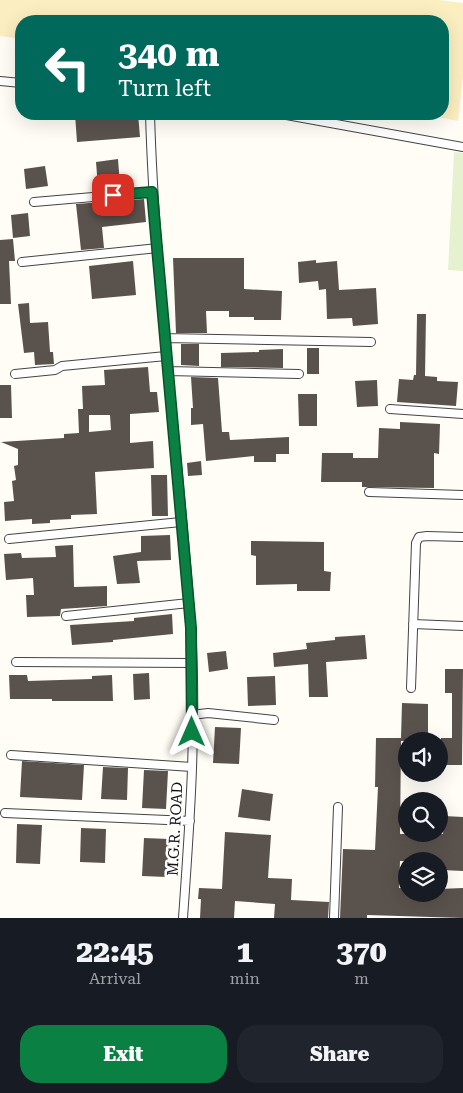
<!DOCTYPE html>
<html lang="en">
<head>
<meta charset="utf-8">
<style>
	:root { --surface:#171b24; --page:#20242c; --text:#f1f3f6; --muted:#9ea1a6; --accent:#0b8043 }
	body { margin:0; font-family:"Roboto Serif",serif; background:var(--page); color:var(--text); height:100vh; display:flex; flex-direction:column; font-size:19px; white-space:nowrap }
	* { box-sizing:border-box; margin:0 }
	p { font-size:16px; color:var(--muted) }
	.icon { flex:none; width:28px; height:28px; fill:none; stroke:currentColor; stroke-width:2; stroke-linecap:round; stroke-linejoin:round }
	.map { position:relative; height:918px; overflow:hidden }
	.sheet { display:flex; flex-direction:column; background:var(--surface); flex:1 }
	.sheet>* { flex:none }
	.guide { position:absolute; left:15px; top:15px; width:434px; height:105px; border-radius:20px; box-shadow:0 5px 20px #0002; background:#00695c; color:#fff; overflow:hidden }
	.buttons { position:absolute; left:398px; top:732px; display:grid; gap:10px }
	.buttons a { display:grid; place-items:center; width:50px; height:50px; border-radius:50%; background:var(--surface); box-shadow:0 5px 20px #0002; font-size:25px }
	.pin { position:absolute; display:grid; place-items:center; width:42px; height:42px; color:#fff; margin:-21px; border-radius:10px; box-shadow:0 2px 8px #0006 }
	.me { position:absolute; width:55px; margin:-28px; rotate:0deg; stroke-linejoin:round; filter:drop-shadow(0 0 4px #0008) }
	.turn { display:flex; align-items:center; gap:18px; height:105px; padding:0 20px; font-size:22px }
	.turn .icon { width:65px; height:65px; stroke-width:2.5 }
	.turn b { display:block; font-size:35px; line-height:42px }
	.eta { display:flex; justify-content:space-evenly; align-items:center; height:85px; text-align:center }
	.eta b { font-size:30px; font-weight:800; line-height:35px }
	.action { display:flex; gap:10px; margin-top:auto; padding:10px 20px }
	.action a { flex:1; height:58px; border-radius:20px; background:var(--accent); color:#fff; font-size:20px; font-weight:800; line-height:58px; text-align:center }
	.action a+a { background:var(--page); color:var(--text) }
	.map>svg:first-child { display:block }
</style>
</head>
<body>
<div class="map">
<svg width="463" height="918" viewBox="0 0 463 918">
	<rect width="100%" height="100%" fill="#fffdf5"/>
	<path fill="#fbeec1" d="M0,0H438L463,3V76L458,121L424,114H442V21H21V39L0,36Z"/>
	<path fill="#e6f2cf" d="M454,152L463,153V271L448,270Z"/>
	<path fill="#5a524d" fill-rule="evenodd" d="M75,114H138L140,137L77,142Z
		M118,159L120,185L98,187L96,162Z
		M45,166L48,186L26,189L24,169Z
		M144,199L146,222L102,227L104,248L81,250L76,204Z
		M28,213L30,236L13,238L11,215Z
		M13,239L15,261H9L11,304H0V240Z
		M173,258H244V289L282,291L281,320H254V317H229V311H206L207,333H176Z
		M316,260V263L337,261L339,290L376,288L378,324L353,326L352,318L327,319L326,289L319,290L318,281L299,283L298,262Z
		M133,261L136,295L92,299L89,266Z
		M29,303L30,323L48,322L50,352H53L54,364L35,365L34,352L24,353L18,304Z
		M417,314H426L425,376L437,377V381L458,382L456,406L397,402L399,379L413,380L414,375H416Z
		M181,344H199V366L181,365Z
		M307,348H319V374H307Z
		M283,349V368L221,367V353L259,352V350Z
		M148,367L150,392H157L159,412L130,414V443L153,441L154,468L95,472L97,514L71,515V519L50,520V523L32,524V519L5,521L4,502L14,501L12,481L16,480L14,466L18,465V449L1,442L64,438V434L79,433L78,409H83L82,386L105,385L104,370ZM89,415H110L111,430L89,432Z
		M191,377L218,378L222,432H229L230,440L289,437V454H276V462H254V456L206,461L203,424L191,425V408H193Z
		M377,380L378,406L357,407L355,381Z
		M0,385H11L12,418H0Z
		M298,394H317V426H299Z
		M400,422L440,424L439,454L434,453V488L362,487V482H321L322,453H353V458H378L379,428L400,429Z
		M201,461L202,475L188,476L187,463Z
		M151,475H167L168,516H152Z
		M170,535L171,560L137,561L140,583L117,584L113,556L141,552V536Z
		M251,541L324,542V571L331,572L330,591H297V584L256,585V556L251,555Z
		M73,545L74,587L107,586V606L61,609L60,616L27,617L26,595H34L33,578L6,580L4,554L21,553L22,558L56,557L55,546Z
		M172,614L173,634L113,640V642L72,645L70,625L134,621V618Z
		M365,635L367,659L326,662L328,697H309L308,664L274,667L273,653L307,649L306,643L335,640V637Z
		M226,651L228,669L209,672L207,653Z
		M445,669H463L462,765H440L441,738H452V693H445Z
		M149,673L150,699L134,700L133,674Z
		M9,675H27L28,681L92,679V676L112,675L113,701H52V699H10Z
		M275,676L276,705L248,706L247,677Z
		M402,703L428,704V741H401L400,834H443L444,816L463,817V871L442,870V861H400L399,888H406V894H439V889L463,888V918L367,915V918H340L343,849L375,850L378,787H375L376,738H401Z
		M215,727L241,728L239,764L213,763Z
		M22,761L84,765L82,800L20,797Z
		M103,767L128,768L127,800L101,799Z
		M144,770L168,771L166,809L142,808Z
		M242,789L273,794L270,821L238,817Z
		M17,824L42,825L40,864L16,863Z
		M81,828L106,829L105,863L80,862Z
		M225,832L271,835L268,878L292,879L291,900L329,902L328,918H274L275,904L235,901L234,918H200L201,899H198L199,888L222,889Z
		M144,838L169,839L167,877L142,876Z"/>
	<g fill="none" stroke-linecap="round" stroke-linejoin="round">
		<g stroke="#444" stroke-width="10">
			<path id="street" d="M0,81L21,83
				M150,114C155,285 179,455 191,627C197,723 190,821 183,918
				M281,114L463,147
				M34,202L152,192
				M22,262L158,248
				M166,338L371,342
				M168,371L299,374
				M15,374L55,370L62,366L166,356
				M390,409L463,414
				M369,492L463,495
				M9,539L181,522
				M66,616L189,603
				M413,624L463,626
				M16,662L192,663
				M411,688L416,543L419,537L427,536L463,537
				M192,715L208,713L274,720
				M11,755L192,767
				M5,813L190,821
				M334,918L338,807"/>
		</g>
		<use href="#street" stroke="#fff" stroke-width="8"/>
	</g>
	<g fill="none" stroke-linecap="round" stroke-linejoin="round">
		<g stroke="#07532c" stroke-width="12">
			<path id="route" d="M113,195L152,192L191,628L192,732"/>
		</g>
		<use href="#route" stroke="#0b8043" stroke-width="9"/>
	</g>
	<g text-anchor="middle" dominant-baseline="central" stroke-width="5" stroke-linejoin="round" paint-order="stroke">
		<g font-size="15" fill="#111" stroke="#fff">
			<text transform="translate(175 829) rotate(-87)">M.G.R. ROAD</text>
		</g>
	</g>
</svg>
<div class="buttons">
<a><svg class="icon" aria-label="sound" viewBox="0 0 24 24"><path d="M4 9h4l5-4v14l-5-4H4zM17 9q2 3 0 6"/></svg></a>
<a><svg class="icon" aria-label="search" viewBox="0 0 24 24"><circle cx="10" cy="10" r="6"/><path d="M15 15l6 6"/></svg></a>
<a><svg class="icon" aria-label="layers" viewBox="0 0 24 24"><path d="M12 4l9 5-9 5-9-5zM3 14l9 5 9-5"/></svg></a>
</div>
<div class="pin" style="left:113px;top:195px;background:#d93025"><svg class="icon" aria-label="arrive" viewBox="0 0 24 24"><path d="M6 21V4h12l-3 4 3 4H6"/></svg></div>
<svg class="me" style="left:192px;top:732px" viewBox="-20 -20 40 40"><path d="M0-17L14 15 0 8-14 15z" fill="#0b8043" stroke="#fff" stroke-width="4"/></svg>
<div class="guide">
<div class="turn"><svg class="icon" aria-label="left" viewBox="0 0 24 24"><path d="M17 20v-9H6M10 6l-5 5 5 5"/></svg><div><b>340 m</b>Turn left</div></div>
</div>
</div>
<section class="sheet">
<div class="eta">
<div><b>22:45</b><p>Arrival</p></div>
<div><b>1</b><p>min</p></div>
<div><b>370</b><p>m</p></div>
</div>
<div class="action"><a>Exit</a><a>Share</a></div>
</section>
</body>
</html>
